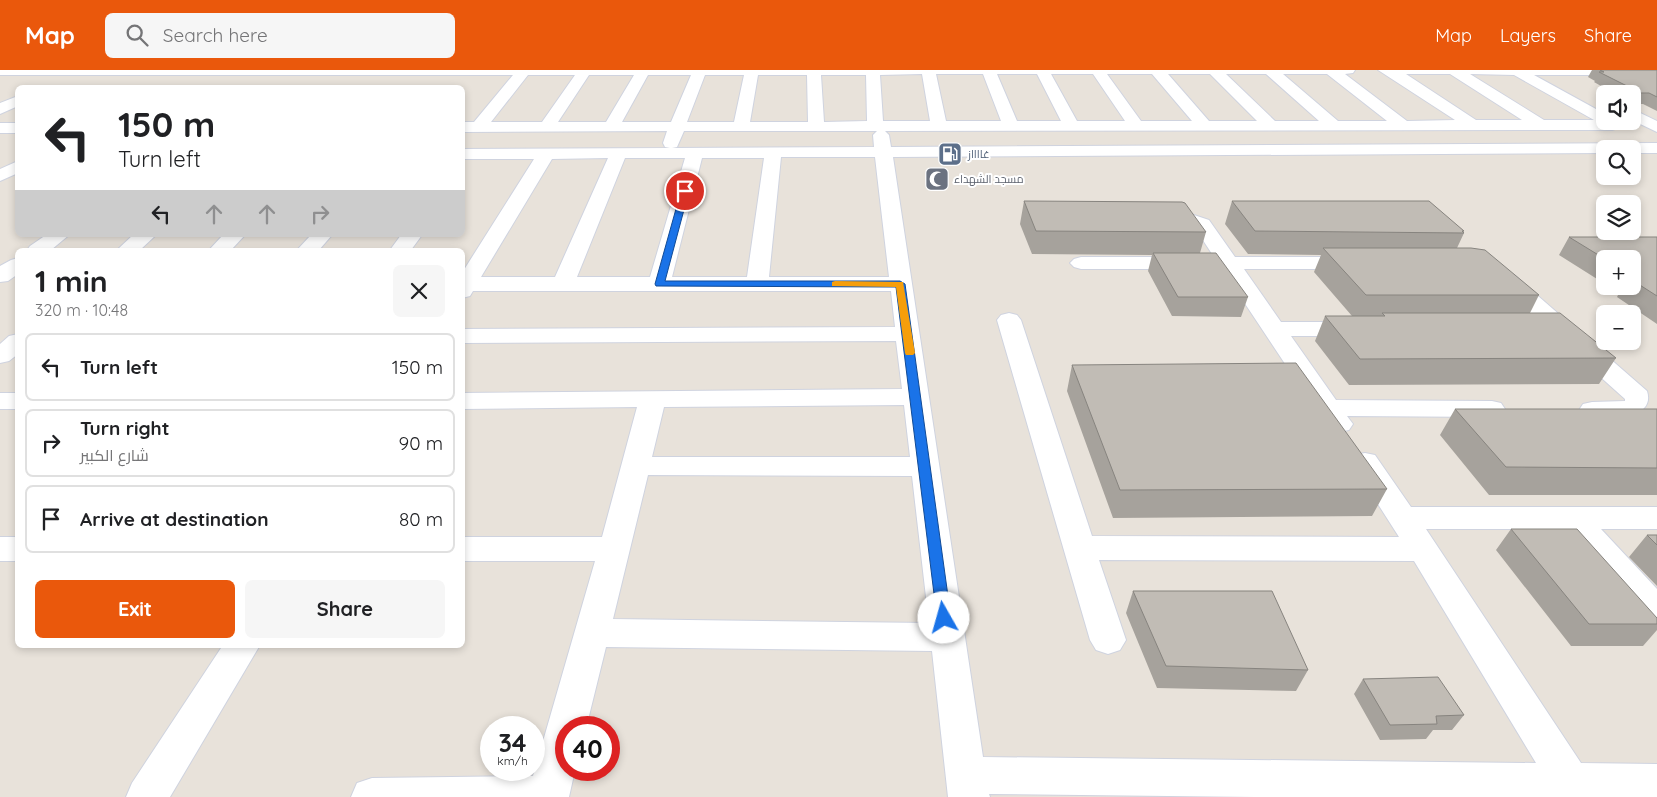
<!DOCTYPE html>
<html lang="en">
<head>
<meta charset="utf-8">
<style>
	:root { --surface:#fff; --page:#f6f6f6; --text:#202124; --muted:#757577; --line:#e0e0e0; --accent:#ea580c }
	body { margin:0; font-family:Quicksand,Cairo,sans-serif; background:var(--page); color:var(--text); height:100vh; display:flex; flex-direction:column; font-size:19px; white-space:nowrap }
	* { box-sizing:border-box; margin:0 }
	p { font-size:16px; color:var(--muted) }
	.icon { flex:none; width:28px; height:28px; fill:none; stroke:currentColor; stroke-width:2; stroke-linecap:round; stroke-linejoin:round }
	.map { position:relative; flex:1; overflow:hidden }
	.panel { position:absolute; left:15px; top:178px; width:450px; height:400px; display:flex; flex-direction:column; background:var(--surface); border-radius:8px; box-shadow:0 2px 8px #0003 }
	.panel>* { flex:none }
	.guide { position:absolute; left:15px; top:15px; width:450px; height:152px; border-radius:8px; box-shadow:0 2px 8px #0003; background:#fff; color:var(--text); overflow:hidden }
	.fabs { position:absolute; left:1596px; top:15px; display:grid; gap:10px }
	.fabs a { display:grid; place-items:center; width:45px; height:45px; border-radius:8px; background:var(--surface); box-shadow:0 2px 8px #0003; font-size:25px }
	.speed { position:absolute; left:480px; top:646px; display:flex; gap:10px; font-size:25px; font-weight:700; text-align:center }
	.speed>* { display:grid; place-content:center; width:65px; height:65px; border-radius:50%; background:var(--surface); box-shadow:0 2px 8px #0003; line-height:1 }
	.speed small { font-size:12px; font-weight:400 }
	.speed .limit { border:8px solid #d22; background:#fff; color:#111 }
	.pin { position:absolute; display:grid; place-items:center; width:42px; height:42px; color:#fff; margin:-21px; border:2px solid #fff; border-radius:50%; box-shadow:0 1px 5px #0007 }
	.me { position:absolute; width:55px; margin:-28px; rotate:353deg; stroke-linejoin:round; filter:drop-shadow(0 0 4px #0008) }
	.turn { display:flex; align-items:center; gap:18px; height:105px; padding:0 20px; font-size:22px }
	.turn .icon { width:65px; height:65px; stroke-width:2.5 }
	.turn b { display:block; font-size:35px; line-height:42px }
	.lanes { display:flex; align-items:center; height:48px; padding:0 20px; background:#0003; justify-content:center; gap:25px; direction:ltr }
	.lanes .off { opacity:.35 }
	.round { display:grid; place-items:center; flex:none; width:52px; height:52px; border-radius:8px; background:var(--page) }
	.overview { display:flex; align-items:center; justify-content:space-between; height:85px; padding:0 20px }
	h1 { font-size:30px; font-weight:800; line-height:38px }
	.primary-button { display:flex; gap:10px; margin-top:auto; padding:10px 20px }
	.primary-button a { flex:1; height:58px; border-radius:8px; background:var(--accent); color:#fff; font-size:20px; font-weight:800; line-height:58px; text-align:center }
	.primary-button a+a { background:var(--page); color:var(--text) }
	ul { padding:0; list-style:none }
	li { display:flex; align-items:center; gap:15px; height:68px; margin:0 10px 8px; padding:0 10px; border:2px solid var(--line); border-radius:8px }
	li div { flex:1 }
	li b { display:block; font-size:19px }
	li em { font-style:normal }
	header { display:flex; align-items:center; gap:30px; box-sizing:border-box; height:70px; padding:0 25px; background:var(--accent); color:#fff }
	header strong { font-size:24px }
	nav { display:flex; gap:28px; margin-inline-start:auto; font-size:18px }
	.search { width:350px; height:45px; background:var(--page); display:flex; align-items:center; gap:12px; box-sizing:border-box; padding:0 18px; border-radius:8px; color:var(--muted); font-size:19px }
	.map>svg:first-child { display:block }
</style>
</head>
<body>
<header>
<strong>Map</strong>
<div class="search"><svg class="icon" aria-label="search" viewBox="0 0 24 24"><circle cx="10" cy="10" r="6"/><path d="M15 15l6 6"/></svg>Search here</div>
<nav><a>Map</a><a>Layers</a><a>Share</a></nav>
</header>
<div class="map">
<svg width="1657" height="727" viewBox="0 0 1657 727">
	<rect width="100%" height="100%" fill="#e8e2da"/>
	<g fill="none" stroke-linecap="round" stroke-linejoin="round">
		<g stroke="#cfd3df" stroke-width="2">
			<path id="minor" d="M0,0H1355L1353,3L1345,4L1407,51L1455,50L1378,0H1657V5H1534L1605,44V51L1618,52L1620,55L1618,58L1612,60L885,61L889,65L891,77L1657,73V83H1632V79H1605V83L893,87L983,687L1536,693L1414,491L1099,490L1126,570L1120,580L1108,584L1096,580L1090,570L997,250L1001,245L1009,243L1017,245L1021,250L1092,466L1399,467L1351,392L1355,385L1365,383L1375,385L1411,437H1657V459H1601L1657,519V554L1645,550L1565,459H1426L1581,693L1657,694V727H1255L989,724L990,727H948L932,581L606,577L586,658H566V700H575L569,727H351L357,713L372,708L533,706L595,491H462V467H602L637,337L462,339V323L902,319L896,271L462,273V259L895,257L891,221H473L470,226L462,228V203L534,89H462V79L670,78L665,77L663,73L667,61L462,62V52H474L513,5H0ZM922,4L930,51H883L880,5ZM936,4H983L1001,51H946ZM997,4H1037L1061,51H1017ZM1051,4H1093L1125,51H1077ZM1107,4H1152L1192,51H1141ZM1168,4H1210L1257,51H1209ZM1226,4H1266L1319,51H1275ZM1283,4H1327L1387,51H1338ZM1406,4H1450L1522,50H1476ZM1470,4L1514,5L1594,50H1544ZM528,5H575L542,52H491ZM589,5H634L606,52H558ZM648,5H691L671,52H622ZM705,5H744L734,52H687ZM758,5H807L808,52H750ZM821,5H866L867,51L824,52ZM684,61H877L873,65L874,77L672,78L677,77ZM781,87H875L889,207H769ZM608,88L555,207H481L552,89ZM625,88H685L650,207H577ZM702,88H764L747,207H672ZM904,335L910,387H652L664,337ZM648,405L912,406L929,553L613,549Z
				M18,26V36L0,44V33Z
				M1632,39L1657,51V62L1632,50Z
				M0,53H18V63H0Z
				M18,91V103L0,111V99Z
				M1164,141L1185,142L1209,150L1235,187H1356L1363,189L1367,193L1363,197L1356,199H1244L1281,252H1358L1366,254L1370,259L1366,264L1358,266H1291L1336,330L1492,331L1501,333L1505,339L1501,345L1492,347L1347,346L1353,354L1349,360L1339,362L1329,360L1222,199H1081L1074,197L1070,193L1074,189L1081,187H1214L1195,158L1183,154L1157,151L1154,147L1157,143Z
				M46,165H69L51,180H27L30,176Z
				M133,165H156L140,180H117Z
				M223,165H245L231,180H209Z
				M311,165H332L319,180H297Z
				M401,165H422L411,180H390Z
				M18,188V204L8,211L0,212V196L11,190Z
				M1507,204L1515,206L1647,321C1657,353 1598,350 1583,346L1579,340L1583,334L1592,332L1625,331V329L1499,216L1496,211L1499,206Z
				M18,264V284L9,291L0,293V274L9,266Z
				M0,323H18V339H0Z
				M0,467H18V491H0Z
				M223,575H260L170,727H126L132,713Z"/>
		</g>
		<use href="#minor" fill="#fff" fill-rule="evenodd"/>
	</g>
	<path fill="#a6a29c" d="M1592,0H1657V41L1643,34H1634L1632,33V24H1615L1594,12L1595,11L1588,7Z
		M1024,131L1206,162L1200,183L1248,227L1241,247L1172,246L1148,201L1152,185L1032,184L1020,154Z
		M1232,131L1464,161L1463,162L1464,163L1457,178L1539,225L1530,243L1616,288L1599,314L1349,315L1315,271L1325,246H1352L1314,202L1321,185L1248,184L1225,154Z
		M1569,167H1657V254L1617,227L1619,223L1608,216H1632V189H1605V214L1559,185Z
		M1072,295L1387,419L1372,446L1113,448L1067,321Z
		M1455,339H1657V425H1489L1440,365Z
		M1511,459L1657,548V560L1643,576H1571L1496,480Z
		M1647,465H1657V516L1629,487Z
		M1133,521L1308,600L1296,621L1157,618L1126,543Z
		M1363,609L1464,645L1452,660H1433L1426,669L1380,670L1354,624Z"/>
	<path fill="#c1bcb5" stroke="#87847f" d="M1600,0H1657V27L1649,23H1641L1599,2H1604Z
		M1024,131L1182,132L1185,133L1206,162L1036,161Z
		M1232,131H1429L1464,161H1462L1464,163L1255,161Z
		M1569,167H1657V226L1632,210V208H1636L1632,205V189H1605Z
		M1323,178H1471L1485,180L1539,225H1366Z
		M1153,183H1216L1248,227H1178Z
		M1382,243H1560L1616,288L1360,289L1325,246H1385Z
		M1296,293L1387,419L1120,420L1072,295Z
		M1455,339H1657V398L1506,397Z
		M1511,459H1577L1657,548V554H1589Z
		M1647,465H1657V475Z
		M1133,521H1272L1308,600L1166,596Z
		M1438,607L1464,645L1436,646L1437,654L1390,655L1363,609Z"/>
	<path fill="#1a73e8" stroke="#114b97" d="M685,118L689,121L665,211H900L905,214L951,548L949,552L944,553L939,552L937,548L896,217L656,216L655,214L681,121Z"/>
	<path fill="#f59e0b" d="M835,211L903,212L915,283L913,285H906L905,283L896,217L832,216V212Z"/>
	<defs>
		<g id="fuel-square" transform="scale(1.25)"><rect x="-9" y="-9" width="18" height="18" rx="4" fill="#5c6f8a" stroke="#fff"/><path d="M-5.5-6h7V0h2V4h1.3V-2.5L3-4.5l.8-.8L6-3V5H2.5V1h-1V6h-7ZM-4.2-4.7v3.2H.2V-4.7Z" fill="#fff"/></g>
		<g id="mosque-square" transform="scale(1.25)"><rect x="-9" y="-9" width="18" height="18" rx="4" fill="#6b7280" stroke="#fff"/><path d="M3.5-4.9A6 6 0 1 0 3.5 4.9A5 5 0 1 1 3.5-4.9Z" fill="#fff"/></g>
	</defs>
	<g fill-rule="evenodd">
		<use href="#fuel-square" x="950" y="84"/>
		<use href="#mosque-square" x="937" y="109"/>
	</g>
	<g text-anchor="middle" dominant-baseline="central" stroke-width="4" stroke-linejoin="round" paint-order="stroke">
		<g font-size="11" fill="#4e5e75" stroke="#fff" text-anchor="start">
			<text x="968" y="84">غااااز</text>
		</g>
		<g font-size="11" fill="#5b616d" stroke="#fff" text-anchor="start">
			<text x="954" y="109">مسجد الشهداء</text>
		</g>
	</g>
</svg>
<div class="fabs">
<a><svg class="icon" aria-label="sound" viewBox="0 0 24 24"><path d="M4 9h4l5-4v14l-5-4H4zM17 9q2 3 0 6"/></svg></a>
<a><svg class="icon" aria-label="search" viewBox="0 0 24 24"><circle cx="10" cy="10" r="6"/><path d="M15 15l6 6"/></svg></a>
<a><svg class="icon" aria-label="layers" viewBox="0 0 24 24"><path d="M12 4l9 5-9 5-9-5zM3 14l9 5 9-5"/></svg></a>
<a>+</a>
<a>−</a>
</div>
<div class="speed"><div>34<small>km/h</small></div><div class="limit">40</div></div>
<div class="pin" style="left:685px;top:121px;background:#d93025"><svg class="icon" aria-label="arrive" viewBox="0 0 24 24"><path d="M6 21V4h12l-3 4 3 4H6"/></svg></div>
<svg class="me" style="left:944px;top:548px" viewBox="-20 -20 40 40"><circle r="19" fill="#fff"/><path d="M0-13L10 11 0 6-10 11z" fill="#1a73e8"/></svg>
<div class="guide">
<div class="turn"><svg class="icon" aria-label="left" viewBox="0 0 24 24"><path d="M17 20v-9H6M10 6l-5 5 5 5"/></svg><div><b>150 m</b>Turn left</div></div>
<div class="lanes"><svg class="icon" aria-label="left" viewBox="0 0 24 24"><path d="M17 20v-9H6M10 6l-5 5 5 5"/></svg><svg class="icon off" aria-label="ahead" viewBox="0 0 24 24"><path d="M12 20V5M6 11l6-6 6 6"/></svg><svg class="icon off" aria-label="ahead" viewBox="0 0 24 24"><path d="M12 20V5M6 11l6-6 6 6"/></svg><svg class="icon off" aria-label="right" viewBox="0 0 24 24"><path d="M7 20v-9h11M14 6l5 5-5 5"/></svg></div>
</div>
<section class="panel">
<div class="overview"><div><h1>1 min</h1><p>320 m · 10:48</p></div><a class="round"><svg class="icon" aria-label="close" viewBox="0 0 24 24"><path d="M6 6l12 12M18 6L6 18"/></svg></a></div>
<ul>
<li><svg class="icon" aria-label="left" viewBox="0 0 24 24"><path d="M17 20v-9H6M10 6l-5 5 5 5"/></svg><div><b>Turn left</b></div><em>150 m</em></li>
<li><svg class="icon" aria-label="right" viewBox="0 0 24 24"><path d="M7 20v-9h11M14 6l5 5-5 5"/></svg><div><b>Turn right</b><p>شارع الكبير</p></div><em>90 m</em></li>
<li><svg class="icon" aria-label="arrive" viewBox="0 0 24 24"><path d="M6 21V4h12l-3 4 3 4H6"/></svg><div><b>Arrive at destination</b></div><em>80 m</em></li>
</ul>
<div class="primary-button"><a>Exit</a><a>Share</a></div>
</section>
</div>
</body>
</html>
